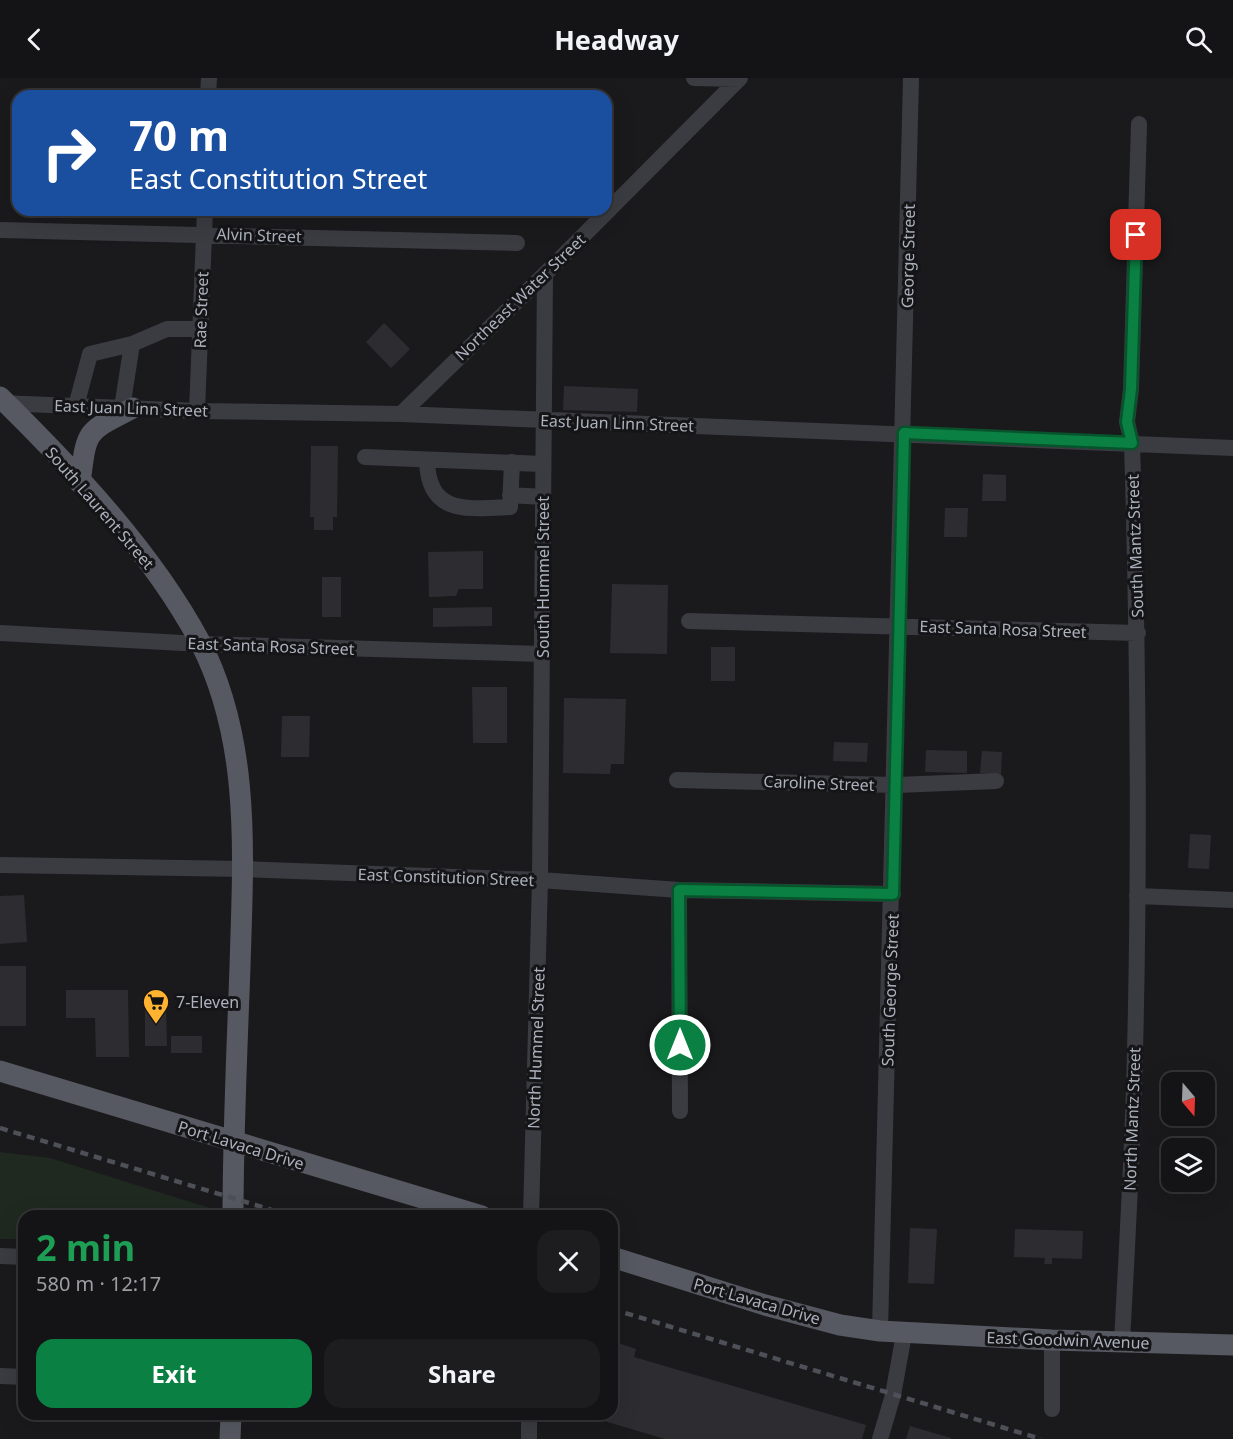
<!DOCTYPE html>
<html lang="en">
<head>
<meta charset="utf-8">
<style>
	:root { --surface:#141416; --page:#1d1d1f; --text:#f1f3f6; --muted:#9d9ea1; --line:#333335; --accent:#0b8043 }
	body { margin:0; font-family:"Noto Sans",sans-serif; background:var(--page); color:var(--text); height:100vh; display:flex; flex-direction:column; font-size:22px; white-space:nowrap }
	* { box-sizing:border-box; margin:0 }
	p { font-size:20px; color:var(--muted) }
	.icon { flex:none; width:33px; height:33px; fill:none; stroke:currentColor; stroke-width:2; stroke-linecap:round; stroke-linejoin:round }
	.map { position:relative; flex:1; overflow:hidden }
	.sheet { position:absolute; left:18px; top:1132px; width:600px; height:210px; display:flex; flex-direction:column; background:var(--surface); border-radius:18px; box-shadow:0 6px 24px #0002,0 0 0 2px var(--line) }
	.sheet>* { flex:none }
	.top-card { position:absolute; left:12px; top:12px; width:600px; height:126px; border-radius:18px; box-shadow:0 6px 24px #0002,0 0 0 2px var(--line); background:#1a4fa0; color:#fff; overflow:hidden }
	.needle { width:39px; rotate:161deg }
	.tools { position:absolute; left:1161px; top:994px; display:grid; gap:12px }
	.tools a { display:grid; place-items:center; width:54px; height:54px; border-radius:12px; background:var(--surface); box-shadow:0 6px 24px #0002,0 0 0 2px var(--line); font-size:30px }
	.pin { position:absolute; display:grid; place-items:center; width:51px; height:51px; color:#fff; margin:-26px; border-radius:12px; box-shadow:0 3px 9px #0006 }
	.me { position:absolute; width:66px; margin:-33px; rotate:0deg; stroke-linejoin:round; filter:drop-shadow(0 0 4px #0008) }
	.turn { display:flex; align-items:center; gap:21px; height:126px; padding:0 18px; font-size:27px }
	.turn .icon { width:78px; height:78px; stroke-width:2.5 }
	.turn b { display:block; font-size:42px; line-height:51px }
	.round { display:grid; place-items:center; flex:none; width:63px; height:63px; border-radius:18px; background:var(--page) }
	.headline { display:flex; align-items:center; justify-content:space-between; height:102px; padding:0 18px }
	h1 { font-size:36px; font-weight:700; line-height:45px; color:#1e9e55 }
	.action { display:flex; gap:12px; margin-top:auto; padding:12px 18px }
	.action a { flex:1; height:69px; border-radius:18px; background:var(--accent); color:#fff; font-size:24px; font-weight:700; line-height:69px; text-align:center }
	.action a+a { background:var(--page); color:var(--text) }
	header { display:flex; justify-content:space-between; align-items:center; height:78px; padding:0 18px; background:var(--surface); font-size:27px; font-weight:700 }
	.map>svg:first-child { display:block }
</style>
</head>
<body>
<header><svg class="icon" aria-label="back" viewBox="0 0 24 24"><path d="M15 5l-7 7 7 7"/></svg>Headway<svg class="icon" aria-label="search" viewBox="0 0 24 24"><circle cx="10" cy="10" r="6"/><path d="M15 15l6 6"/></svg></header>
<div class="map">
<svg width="1233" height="1361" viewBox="0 0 1233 1361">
	<rect width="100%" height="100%" fill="#1a1a1d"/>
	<path fill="#1f2920" d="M0,1074L50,1080L210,1130L208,1138H24V1161H0Z"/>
	<path fill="#2d2d31" d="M384,245L410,271L391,290L366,264Z
		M564,308L638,311L637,334L563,332Z
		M311,368H338L337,439H333V452H314V439H310Z
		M983,396L1006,397V423H982Z
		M945,430H968L967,459H944Z
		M483,473V511H459L456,518L429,519L428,474Z
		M322,499H341V539H322Z
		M612,506L668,507L667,576L610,575Z
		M492,529V548L433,549V530Z
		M711,569H735V603H711Z
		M472,609H507V665H473Z
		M564,620L626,621L624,686H611L610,696L563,695Z
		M282,638H310L309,679H281Z
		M834,664L868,665L867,684L833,683Z
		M926,672L967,673V695L925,694Z
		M982,673L1002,674L1001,696L980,695Z
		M1190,756L1211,757L1209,791L1188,790Z
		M24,817L27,864L0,866V818Z
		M0,888H26V948H0Z
		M66,912H128L129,979H96L95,940H66Z
		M166,925L167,968H145V926Z
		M171,958H202V975H171Z
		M910,1150L937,1151L934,1206L908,1205Z
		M1015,1151L1083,1153L1082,1181L1052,1180V1186H1044L1045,1180L1014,1179Z
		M618,1265L636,1271L634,1279L866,1347L862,1361H665L584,1337L612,1336V1272L616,1273Z
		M910,1348L951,1360V1361H906Z"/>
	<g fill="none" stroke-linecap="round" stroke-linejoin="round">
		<path stroke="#3b3c42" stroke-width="16" d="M694,0L739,1
			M208,18L209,0
			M0,152L517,165
			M0,325L197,333L401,336L1233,370
			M76,328L90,276L132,266
			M122,330L132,266L167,251H200
			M197,333L205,132
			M401,336L545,196L740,0
			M365,379L543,386
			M427,382C428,437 467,431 510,429L512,384
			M510,417L543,419
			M689,543L1138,555
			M0,555L201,566L543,576
			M677,702L896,707L996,703
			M0,787L243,791L540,802L679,812L893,816
			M679,812L680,1033
			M1137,818L1233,822
			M531,1138L540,802L545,196
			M0,1178L24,1179
			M880,1253L911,0
			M1052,1262V1331
			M1122,1264C1127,1167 1133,1070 1135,973C1140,771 1138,568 1132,365L1127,344L1131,311L1139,46
			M0,1298L24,1299
			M529,1336V1361
			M880,1361L893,1317L904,1256"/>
		<path stroke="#565961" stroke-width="21" d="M0,319C73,391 152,474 200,564C252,664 243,781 240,889C237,972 233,1055 233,1138
			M80,405C87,350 85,355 133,330
			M0,993L482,1138
			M612,1179L765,1227L840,1247L880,1253L1052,1262L1233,1267
			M230,1361L231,1336"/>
		<path stroke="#4e5057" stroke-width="4.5" stroke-dasharray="8 6" stroke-linecap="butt" d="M0,1050L292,1138
			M612,1231L1041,1361"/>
	</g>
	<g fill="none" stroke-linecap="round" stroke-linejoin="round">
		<g stroke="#07532c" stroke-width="15">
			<path id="route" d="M680,967L679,812L893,816L904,355L1132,365L1127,344L1131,311L1136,157"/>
		</g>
		<use href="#route" stroke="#0b8043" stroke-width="10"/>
	</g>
	<defs>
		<g id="supermarket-pin" transform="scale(1.35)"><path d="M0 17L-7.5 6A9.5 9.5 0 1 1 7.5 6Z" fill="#ffb330" stroke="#151518"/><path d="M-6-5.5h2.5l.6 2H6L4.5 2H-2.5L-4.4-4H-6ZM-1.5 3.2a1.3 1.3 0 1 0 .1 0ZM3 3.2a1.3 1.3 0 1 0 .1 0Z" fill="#111"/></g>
	</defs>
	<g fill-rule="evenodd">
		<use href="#supermarket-pin" x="156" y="924"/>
	</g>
	<g text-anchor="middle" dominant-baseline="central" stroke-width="6" stroke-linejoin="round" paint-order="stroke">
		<g font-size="16" fill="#acb2bd" stroke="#151518">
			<text transform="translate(259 157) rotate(2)">Alvin Street</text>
			<text transform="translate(908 178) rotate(-89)">George Street</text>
			<text transform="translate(520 219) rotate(-44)">Northeast Water Street</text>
			<text transform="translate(201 232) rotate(-88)">Rae Street</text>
			<text transform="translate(131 330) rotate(2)">East Juan Linn Street</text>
			<text transform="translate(617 345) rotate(2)">East Juan Linn Street</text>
			<text transform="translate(100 430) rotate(49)">South Laurent Street</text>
			<text transform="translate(1135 468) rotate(-92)">South Mantz Street</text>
			<text transform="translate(543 499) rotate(-90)">South Hummel Street</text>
			<text transform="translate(1003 551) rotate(2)">East Santa Rosa Street</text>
			<text transform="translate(271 568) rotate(2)">East Santa Rosa Street</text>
			<text transform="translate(819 705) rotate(2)">Caroline Street</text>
			<text transform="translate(446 799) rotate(2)">East Constitution Street</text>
			<text transform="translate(890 912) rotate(-88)">South George Street</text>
			<text transform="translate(536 970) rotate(-88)">North Hummel Street</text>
			<text transform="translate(1132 1041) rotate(-88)">North Mantz Street</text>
			<text transform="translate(241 1067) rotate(17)">Port Lavaca Drive</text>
			<text transform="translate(757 1223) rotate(16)">Port Lavaca Drive</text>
			<text transform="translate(1068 1262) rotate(2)">East Goodwin Avenue</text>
		</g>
		<g font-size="16" fill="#acb2bd" stroke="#151518" text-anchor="start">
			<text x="176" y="924">7-Eleven</text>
		</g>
	</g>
</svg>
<div class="tools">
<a><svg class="needle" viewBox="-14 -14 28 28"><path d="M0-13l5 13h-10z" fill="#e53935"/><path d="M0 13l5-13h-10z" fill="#9d9ea1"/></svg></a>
<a><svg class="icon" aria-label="layers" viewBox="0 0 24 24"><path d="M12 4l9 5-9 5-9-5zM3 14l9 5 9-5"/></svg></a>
</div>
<div class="pin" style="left:1136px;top:157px;background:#d93025"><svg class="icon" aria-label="arrive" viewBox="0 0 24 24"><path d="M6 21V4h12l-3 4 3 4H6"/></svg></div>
<svg class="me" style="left:680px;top:967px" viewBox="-20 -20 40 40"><circle r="17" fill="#0b8043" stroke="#fff" stroke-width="3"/><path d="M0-11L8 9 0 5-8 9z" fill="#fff"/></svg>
<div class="top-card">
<div class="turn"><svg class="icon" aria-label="right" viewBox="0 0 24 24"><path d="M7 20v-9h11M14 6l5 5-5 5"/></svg><div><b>70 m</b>East Constitution Street</div></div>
</div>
<section class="sheet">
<div class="headline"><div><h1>2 min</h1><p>580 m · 12:17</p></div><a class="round"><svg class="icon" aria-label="close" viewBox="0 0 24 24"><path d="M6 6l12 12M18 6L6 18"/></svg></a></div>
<div class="action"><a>Exit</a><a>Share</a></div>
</section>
</div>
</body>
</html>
